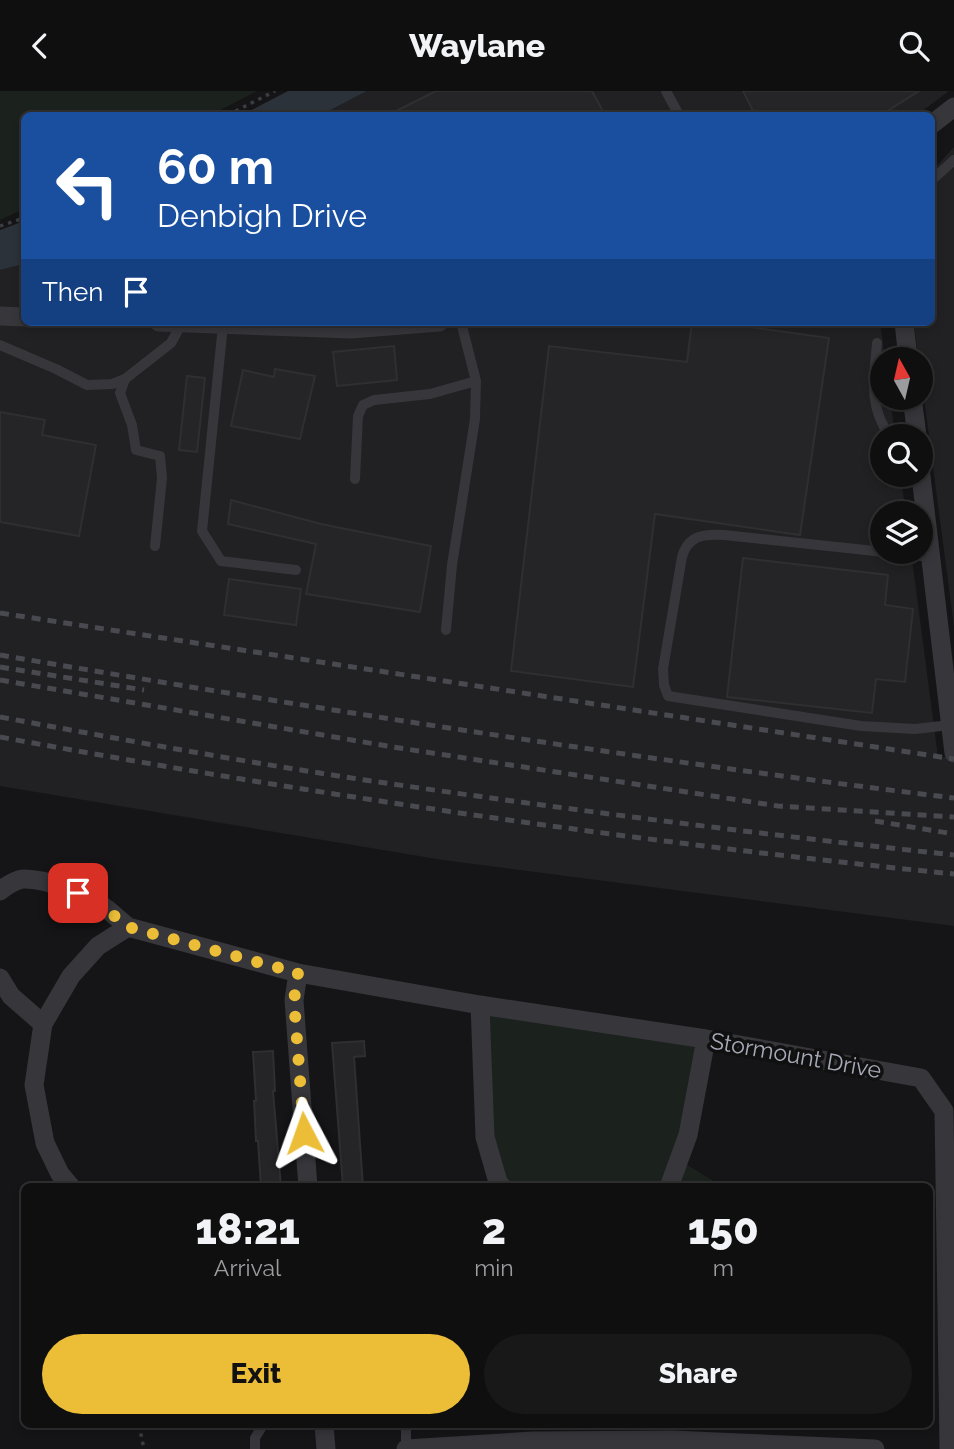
<!DOCTYPE html>
<html lang="en">
<head>
<meta charset="utf-8">
<style>
	:root { --surface:#100f10; --page:#191819; --text:#f1f3f6; --muted:#9c9c9f; --line:#302f30; --accent:#ecbe37 }
	body { margin:0; font-family:Raleway,sans-serif; background:var(--page); color:var(--text); height:100vh; display:flex; flex-direction:column; font-size:26px; white-space:nowrap }
	* { box-sizing:border-box; margin:0 }
	p { font-size:23px; color:var(--muted) }
	.icon { flex:none; width:38px; height:38px; fill:none; stroke:currentColor; stroke-width:2; stroke-linecap:round; stroke-linejoin:round }
	.map { position:relative; flex:1; overflow:hidden }
	.drawer { position:absolute; left:21px; top:1092px; width:912px; height:245px; display:flex; flex-direction:column; background:var(--surface); border-radius:10px; box-shadow:0 4px 10px #0003,0 0 0 2px var(--line) }
	.drawer>* { flex:none }
	.banner { position:absolute; left:21px; top:21px; width:914px; height:214px; border-radius:10px; box-shadow:0 4px 10px #0003,0 0 0 2px var(--line); background:#1a4fa0; color:#fff; overflow:hidden }
	.needle { width:46px; rotate:352deg }
	.controls { position:absolute; left:870px; top:256px; display:grid; gap:14px }
	.controls a { display:grid; place-items:center; width:63px; height:63px; border-radius:50%; background:var(--surface); box-shadow:0 4px 10px #0003,0 0 0 2px var(--line); font-size:35px }
	.pin { position:absolute; display:grid; place-items:center; width:60px; height:60px; color:#fff; margin:-30px; border-radius:14px; box-shadow:0 4px 10px #0006 }
	.me { position:absolute; width:77px; margin:-38px; rotate:356deg; stroke-linejoin:round; filter:drop-shadow(0 0 5px #0008) }
	.turn { display:flex; align-items:center; gap:24px; height:147px; padding:0 21px; font-size:32px }
	.turn .icon { width:91px; height:91px; stroke-width:2.5 }
	.turn b { display:block; font-size:49px; line-height:60px }
	.then { display:flex; align-items:center; height:66px; padding:0 21px; background:#0003; gap:14px; font-size:26px }
	.eta { display:flex; justify-content:space-evenly; align-items:center; height:119px; text-align:center }
	.eta b { font-size:42px; font-weight:800; line-height:49px }
	.cta { display:flex; gap:14px; margin-top:auto; padding:14px 21px }
	.cta a { flex:1; height:80px; border-radius:42px; background:var(--accent); color:#111; font-size:28px; font-weight:800; line-height:80px; text-align:center }
	.cta a+a { background:var(--page); color:var(--text) }
	header { display:flex; justify-content:space-between; align-items:center; height:91px; padding:0 21px; background:var(--surface); font-size:32px; font-weight:800 }
	.map>svg:first-child { display:block }
</style>
</head>
<body>
<header><svg class="icon" aria-label="back" viewBox="0 0 24 24"><path d="M15 5l-7 7 7 7"/></svg>Waylane<svg class="icon" aria-label="search" viewBox="0 0 24 24"><circle cx="10" cy="10" r="6"/><path d="M15 15l6 6"/></svg></header>
<div class="map">
<svg width="954" height="1358" viewBox="0 0 954 1358">
	<rect width="100%" height="100%" fill="#151416"/>
	<path fill="#212123" d="M367,0H949L917,24H321Z
		M954,56V536L921,284L920,268H918L914,231H931V81Z
		M24,173V231H880L885,268H882V306H890L895,345H882V383H900L906,422H882V460H911L938,666H954V835L443,769L0,695V179Z"/>
	<path fill="#1b211c" d="M0,0H257L211,24H24V118L0,129Z
		M480,914L706,948L679,1069L712,1089L715,1095H502L498,1091Z"/>
	<path fill="#2b323a" d="M288,0H367L321,24H242Z
		M24,130V173L0,179V139Z"/>
	<path fill="#252527" stroke="#2f2f32" stroke-width="2" d="M436,0H592L605,24H388Z
		M743,0H919L881,24H755Z
		M692,231H714L829,247L800,444L655,423L633,596L511,580L549,255L687,271Z
		M394,255L397,289L337,295L333,261Z
		M275,278L315,285L300,348L231,335L243,279L274,286Z
		M187,285L205,287L197,361L179,359Z
		M0,321L45,329L42,344L96,354L79,445L0,431Z
		M231,409L321,433L431,455L420,521L306,503L316,453L228,433Z
		M743,467L888,484L885,514L913,518L905,591L876,588L872,622L727,606Z
		M229,488L301,498L296,534L224,524Z
		M364,950L365,965L354,966L363,1096H343L332,952Z
		M273,960L275,1000H273L281,1096H261L258,1050H256L255,1029L254,1010H256L253,961Z"/>
	<g fill="none" stroke-linecap="round" stroke-linejoin="round">
		<path stroke="#3c3d42" stroke-width="3.5" stroke-dasharray="3.5 5" stroke-linecap="butt" d="M228,24L275,0
			M0,135L24,127
			M139,1334L144,1358"/>
		<path stroke="#36363b" stroke-width="10" d="M666,0L679,24
			M931,90L954,69
			M223,234L202,440L221,470L296,479
			M877,252C874,285 868,317 890,345
			M0,254L56,278L87,294L112,293L125,288
			M355,388L358,325L363,314L374,309L430,303L476,290
			M155,455L162,387L160,365L136,359L132,334L120,302L125,288L171,252L182,232
			M931,466L724,444C704,443 688,444 682,466L663,578L664,594L668,605L861,635L915,638L950,634
			M446,539L452,474L475,328L476,290L461,231
			M406,1334V1358
			M255,1358V1347L263,1334"/>
		<path stroke="#36363b" stroke-width="19" d="M931,34L954,16
			M0,225L24,226
			M159,231L351,238L439,231
			M904,231L908,268
			M912,306L917,345
			M920,377L954,662
			M0,800C6,795 17,788 24,788C49,788 87,804 107,818C114,824 121,830 128,836
			M298,882L294,909L308,1096
			M0,887L11,905L43,933
			M480,914L485,1046L498,1091L502,1096
			M71,1096L60,1083L45,1052L34,994L43,933L71,885L98,855L128,836L298,882L480,914L706,948L921,987L944,1020L949,1358
			M669,1096L688,1044L706,948
			M324,1334L326,1358
			M406,1358L533,1350L672,1349L875,1358"/>
		<path stroke="#494a50" stroke-width="5" stroke-dasharray="9 7" stroke-linecap="butt" d="M0,522L954,668
			M0,564C317,618 635,668 954,707
			M0,576L144,599
			M0,589L393,656L778,715L954,726
			M0,626C130,650 261,674 392,693C579,720 766,744 954,764
			M0,646C316,704 634,751 954,783
			M875,730L954,743"/>
	</g>
	<g fill="none" stroke-linecap="round" stroke-linejoin="round">
		<path stroke="#ecbe37" stroke-width="12" stroke-dasharray="0 21.6" d="M78,802L106,818L128,836L298,882L294,909L304,1042"/>
	</g>
	<g text-anchor="middle" dominant-baseline="central" stroke-width="7" stroke-linejoin="round" paint-order="stroke">
		<g font-size="23" fill="#a7aab6" stroke="#101011">
			<text transform="translate(796 964) rotate(10)">Stormount Drive</text>
		</g>
	</g>
</svg>
<div class="controls">
<a><svg class="needle" viewBox="-14 -14 28 28"><path d="M0-13l5 13h-10z" fill="#e53935"/><path d="M0 13l5-13h-10z" fill="#9c9c9f"/></svg></a>
<a><svg class="icon" aria-label="search" viewBox="0 0 24 24"><circle cx="10" cy="10" r="6"/><path d="M15 15l6 6"/></svg></a>
<a><svg class="icon" aria-label="layers" viewBox="0 0 24 24"><path d="M12 4l9 5-9 5-9-5zM3 14l9 5 9-5"/></svg></a>
</div>
<div class="pin" style="left:78px;top:802px;background:#d93025"><svg class="icon" aria-label="arrive" viewBox="0 0 24 24"><path d="M6 21V4h12l-3 4 3 4H6"/></svg></div>
<svg class="me" style="left:304px;top:1042px" viewBox="-20 -20 40 40"><path d="M0-17L14 15 0 8-14 15z" fill="#ecbe37" stroke="#fff" stroke-width="4"/></svg>
<div class="banner">
<div class="turn"><svg class="icon" aria-label="left" viewBox="0 0 24 24"><path d="M17 20v-9H6M10 6l-5 5 5 5"/></svg><div><b>60 m</b>Denbigh Drive</div></div>
<div class="then">Then<svg class="icon" aria-label="arrive" viewBox="0 0 24 24"><path d="M6 21V4h12l-3 4 3 4H6"/></svg></div>
</div>
<section class="drawer">
<div class="eta">
<div><b>18:21</b><p>Arrival</p></div>
<div><b>2</b><p>min</p></div>
<div><b>150</b><p>m</p></div>
</div>
<div class="cta"><a>Exit</a><a>Share</a></div>
</section>
</div>
</body>
</html>
